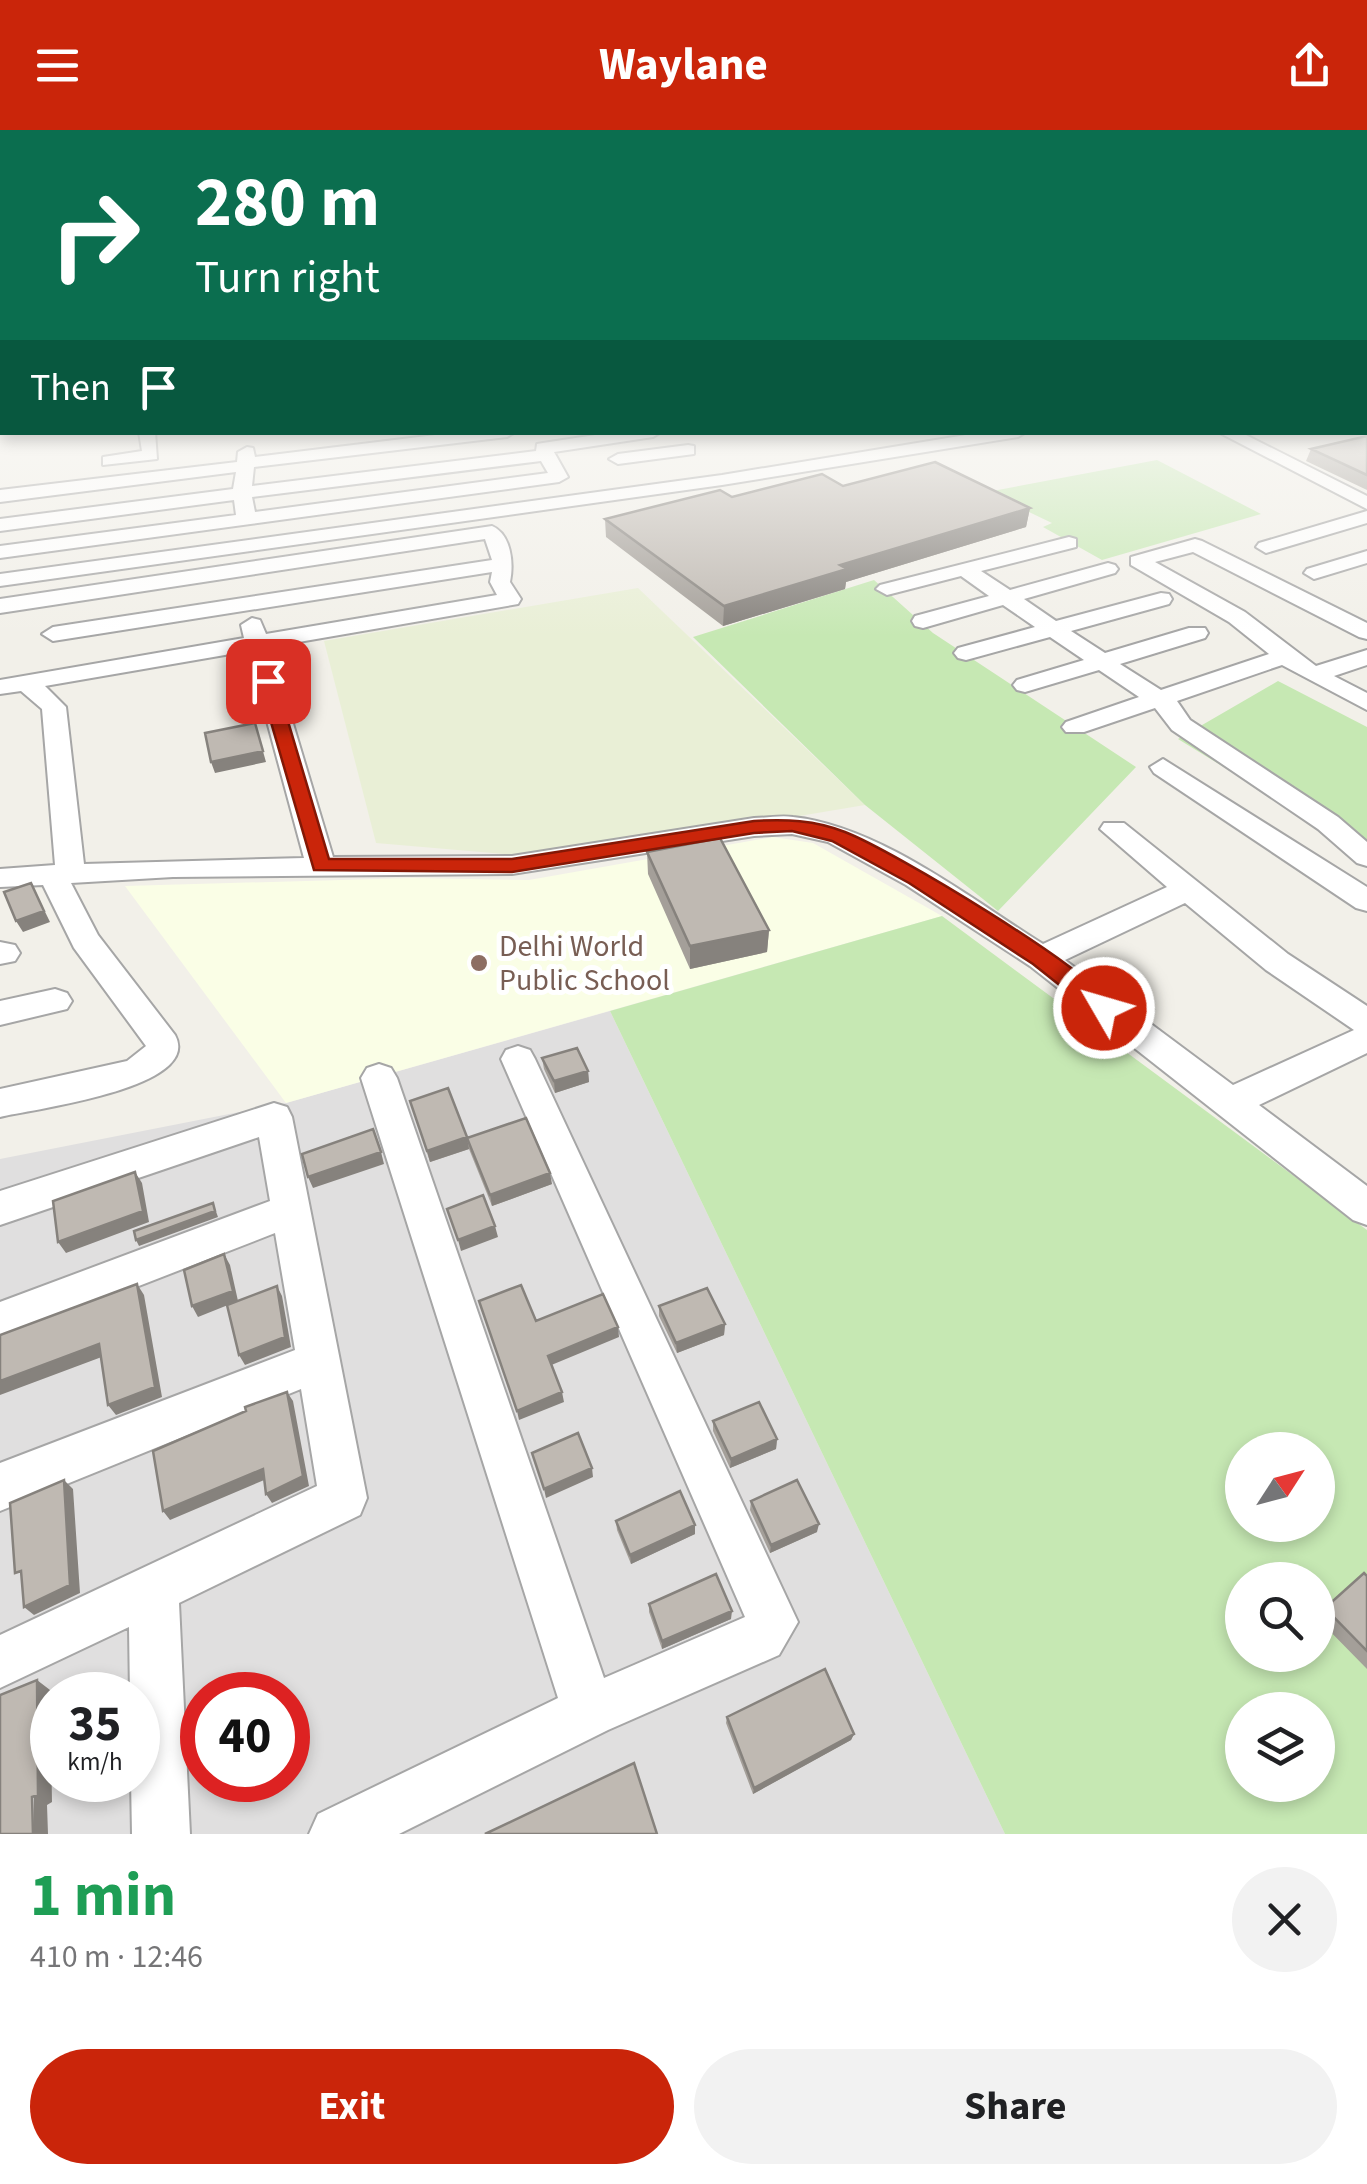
<!DOCTYPE html>
<html lang="en">
<head>
<meta charset="utf-8">
<style>
	:root { --surface:#fff; --page:#f2f2f2; --text:#202124; --muted:#757577; --accent:#ca250a }
	body { margin:0; font-family:"Source Sans 3",sans-serif; background:var(--page); color:var(--text); height:100vh; display:flex; flex-direction:column; font-size:38px; white-space:nowrap }
	* { box-sizing:border-box; margin:0 }
	p { font-size:32px; color:var(--muted) }
	.icon { flex:none; width:55px; height:55px; fill:none; stroke:currentColor; stroke-width:2; stroke-linecap:round; stroke-linejoin:round }
	.map { position:relative; height:1704px; overflow:hidden }
	.side { display:flex; flex-direction:column; background:var(--surface); flex:1 }
	.side>* { flex:none }
	.hud { position:absolute; left:0px; top:0px; width:1368px; height:305px; box-shadow:0 5px 15px #0003; background:#0b6e4f; color:#fff; overflow:hidden }
	.needle { width:65px; rotate:54deg }
	.tools { position:absolute; left:1225px; top:1302px; display:grid; gap:20px }
	.tools a { display:grid; place-items:center; width:110px; height:110px; border-radius:50%; background:var(--surface); box-shadow:0 5px 15px #0003; font-size:50px }
	.speed { position:absolute; left:30px; top:1542px; display:flex; gap:20px; font-size:50px; font-weight:700; text-align:center }
	.speed>* { display:grid; place-content:center; width:130px; height:130px; border-radius:50%; background:var(--surface); box-shadow:0 5px 15px #0003; line-height:1 }
	.speed small { font-size:25px; font-weight:400 }
	.speed .limit { border:15px solid #d22; background:#fff; color:#111 }
	.pin { position:absolute; display:grid; place-items:center; width:85px; height:85px; color:#fff; margin:-42px; border-radius:20px; box-shadow:0 5px 15px #0006 }
	.me { position:absolute; width:110px; margin:-55px; rotate:308deg; stroke-linejoin:round; filter:drop-shadow(0 0 8px #0008) }
	.turn { display:flex; align-items:center; gap:35px; height:210px; padding:0 30px; font-size:45px }
	.turn .icon { width:130px; height:130px; stroke-width:2.5 }
	.turn b { display:block; font-size:70px; line-height:85px }
	.then { display:flex; align-items:center; height:95px; padding:0 30px; background:#0003; gap:20px; font-size:38px }
	.round { display:grid; place-items:center; flex:none; width:105px; height:105px; border-radius:52px; background:var(--page) }
	.headline { display:flex; align-items:center; justify-content:space-between; height:170px; padding:0 30px }
	h1 { font-size:60px; font-weight:700; line-height:75px; color:#1e9e55 }
	.primary-button { display:flex; gap:20px; margin-top:auto; padding:20px 30px }
	.primary-button a { flex:1; height:115px; border-radius:60px; background:var(--accent); color:#fff; font-size:40px; font-weight:700; line-height:115px; text-align:center }
	.primary-button a+a { background:var(--page); color:var(--text) }
	header { display:flex; justify-content:space-between; align-items:center; height:130px; padding:0 30px; background:var(--accent); color:#fff; font-size:45px; font-weight:700 }
	.map>svg:first-child { display:block }
</style>
</head>
<body>
<header><svg class="icon" aria-label="menu" viewBox="0 0 24 24"><path d="M4 6h16M4 12h16M4 18h16"/></svg>Waylane<svg class="icon" aria-label="share" viewBox="0 0 24 24"><path d="M12 15V3M7 8l5-5 5 5M5 13v7h14v-7"/></svg></header>
<div class="map">
<svg width="1367" height="1704" viewBox="0 0 1367 1704">
	<rect width="100%" height="100%" fill="#f2f0e9"/>
	<path fill="#e0dfdf" fill-rule="evenodd" d="M610,881L1005,1704H0V1029L286,973ZM52,1565H138V1650H52ZM202,1565H288V1650H202Z"/>
	<path fill="#fafee6" d="M773,707L813,713L942,786L286,973L125,756L412,748L529,750Z"/>
	<path fill="#e9efd6" d="M638,458L865,675L550,728L376,713L324,511Z"/>
	<path fill="#c6e8b3" fill-rule="evenodd" d="M1157,330L1261,384L1102,430L1043,397L1052,393L987,362Z
		M874,450L933,503L1136,637L998,781L865,675L693,507Z
		M1278,551L1367,597V725L1178,609Z
		M942,786L1367,1100V1704H1005L610,881ZM1242,1320H1318V1395H1242ZM1242,1450H1318V1525H1242ZM1242,1580H1318V1655H1242Z"/>
	<g fill="none" stroke-linecap="round" stroke-linejoin="round">
		<g stroke="#a6a6a6" stroke-width="4">
			<path id="minor" d="M139,302H155L157,329L103,335V327L142,321Z
				M460,302H515L507,307L254,337L252,356L536,321L537,314L543,313L615,302H661L653,307L554,322L568,347L559,352L0,428V416L236,385L234,370L0,401V389L233,359L236,342L0,372V360L237,332L238,322L247,317L253,318L255,327ZM541,331L548,343L255,382L252,367Z
				M984,302H1026L1018,307L722,355L0,456V444L722,345Z
				M1218,302H1240L1367,366V379Z
				M688,315L694,316V324L618,334L609,329L618,324Z
				M1367,381V393L1266,423L1256,417L1259,413Z
				M492,396C511,404 514,433 510,452L521,469L518,474L270,517L333,727L512,726L754,688C767,688 781,685 793,687C879,696 971,769 1043,814L1167,757L1100,699L1104,693H1124L1288,824L1367,876V923L1259,975L1367,1056V1095L1353,1090L1030,836L906,755L828,712L792,704L754,706L512,744L173,747L71,753L98,805L175,905C204,958 33,979 0,987V959L127,931L146,916L74,818L43,755L0,757V739L55,735L42,579L21,561L0,564V550L244,508L241,495L252,488L260,490L266,504L497,465L490,452L492,442L53,511L42,504L53,497L492,430L485,409L0,483V469ZM248,521L304,728L84,734L66,577L45,556ZM1185,773L1266,840L1354,900L1233,955L1065,830Z
				M1069,407L1076,409V417L981,441L1010,460L1108,433L1115,435L1118,439L1115,443L1024,469L1056,491L1161,463L1169,464L1172,469L1169,474L1071,501L1105,523L1189,498H1205L1208,503L1205,508L1120,534L1161,560L1269,524L1229,492L1131,435V427L1195,409L1202,411L1367,493V509L1359,507L1193,422L1155,432L1245,482L1316,536L1367,520V535L1334,546L1367,563V580L1282,535L1177,571L1190,590L1338,687L1367,712V736L1357,733L1318,699L1172,600L1155,578L1084,602H1066L1062,597L1066,592L1139,567L1099,540L1025,562L1017,560L1013,555L1017,550L1084,530L1050,507L966,530L958,528L954,523L958,518L1035,497L1003,475L923,498L915,496L912,491L915,486L989,466L961,446L887,465L876,459L880,455Z
				M1367,421V433L1314,449L1304,443L1307,439Z
				M1163,629L1367,757V781L1356,778L1154,643L1150,637Z
				M0,812L15,815L20,823L15,831L0,834Z
				M55,859L67,863L72,871L67,879L0,895V871Z
				M518,916L530,920L535,929L798,1492L779,1525L608,1600L399,1704H309L318,1684L558,1568L361,948L367,938L379,934L391,938L397,948L604,1548L745,1487L501,929L506,920Z
				M274,973L287,977L292,987L367,1368L360,1385L179,1473L190,1704H132L131,1650H138V1565H130L129,1497L0,1558V1505L317,1356L301,1259L0,1381V1333L295,1220L275,1103L0,1210V1172L270,1071L259,1007L0,1095V1061Z"/>
		</g>
		<use href="#minor" fill="#fff" fill-rule="evenodd"/>
	</g>
	<path fill="#a49f99" d="M1367,306V360L1306,331L1311,319Z
		M843,356L1030,378L1026,397L846,452L845,459L723,496L606,407L605,389L732,367Z
		M647,722L769,800L767,822L690,839L648,744Z
		M542,928L588,941L589,952L555,963L544,939Z
		M410,971L467,1008L552,1054L492,1076L469,1019L430,1032Z
		M659,1176L725,1194L724,1205L677,1223L659,1186Z
		M713,1291L777,1309L776,1319L730,1338L713,1301Z
		M751,1371L817,1402L770,1423L750,1380Z
		M616,1391L695,1395V1404L631,1434L617,1400Z
		M1367,1446V1539L1318,1489V1484L1354,1451Z
		M649,1474L731,1489L662,1519L649,1482Z
		M727,1587L854,1604L851,1610L753,1664L726,1593Z"/>
	<path fill="#86827d" d="M1030,378L1026,397L846,452L845,459L723,496L724,476L840,435Z
		M255,593L266,632L215,643L211,632Z
		M31,753L50,792L23,802L16,791Z
		M769,800L767,822L690,839V816Z
		M588,941L589,952L555,963L554,951Z
		M467,1008L469,1019L430,1032L427,1021Z
		M381,1022L384,1034L313,1058L308,1047Z
		M135,1042L142,1053L149,1092L66,1123L58,1112Z
		M550,1043L552,1054L492,1076L490,1065Z
		M213,1073L218,1087L139,1116L136,1110Z
		M495,1096L498,1107L461,1121L458,1110Z
		M224,1124L230,1135L238,1171L198,1187L192,1176Z
		M137,1154L144,1165L162,1267L116,1285L108,1275Z
		M277,1156L282,1166L291,1217L245,1235L239,1225Z
		M725,1194L724,1205L677,1223L676,1213Z
		M618,1197L619,1207L549,1236L548,1226Z
		M99,1214L107,1225L0,1265V1251Z
		M287,1262L293,1271L309,1356L272,1373L266,1364Z
		M562,1262L564,1272L519,1290L517,1281Z
		M777,1309L776,1319L730,1338L731,1329Z
		M592,1338L593,1347L546,1368L544,1359Z
		M263,1339L269,1348L170,1390L163,1381Z
		M64,1350L73,1359L80,1463L34,1485L24,1477Z
		M819,1394L817,1402L770,1423L771,1415Z
		M695,1395V1404L631,1434L630,1425Z
		M732,1481L731,1489L662,1519V1511Z
		M37,1550L50,1560L52,1672L47,1675L48,1704H33Z
		M854,1604L851,1610L753,1664L754,1658Z"/>
	<path fill="#bfb9b2" stroke="#86827d" stroke-width="2.5" d="M1367,306V345L1311,319Z
		M935,332L1030,378L840,435L847,439L724,476L605,389L720,360L732,367L822,344L843,356Z
		M255,593L263,621L211,632L205,603Z
		M720,708L769,800L690,816L647,722Z
		M31,753L44,781L16,791L4,762Z
		M577,918L588,941L554,951L542,928Z
		M448,958L467,1007L427,1021L410,971Z
		M526,988L550,1043L490,1065L467,1008Z
		M373,999L381,1022L308,1047L302,1024Z
		M135,1042L143,1081L58,1112L53,1071Z
		M483,1065L495,1096L458,1110L447,1079Z
		M213,1073L215,1081L136,1110L134,1101Z
		M224,1124L233,1161L192,1176L184,1140Z
		M137,1154L155,1257L108,1275L99,1214L0,1251V1205Z
		M521,1155L536,1191L603,1164L618,1197L548,1226L562,1262L517,1281L479,1171Z
		M277,1156L285,1207L239,1225L227,1175Z
		M707,1158L725,1194L676,1213L659,1176Z
		M287,1262L303,1346L266,1364L263,1339L163,1381L153,1321L246,1281L245,1277Z
		M759,1272L777,1309L731,1329L713,1291Z
		M578,1303L592,1338L544,1359L532,1323Z
		M64,1350L70,1455L24,1477L21,1441L15,1443L10,1373Z
		M797,1350L819,1394L771,1415L751,1371Z
		M680,1361L695,1395L630,1425L616,1391Z
		M1364,1443L1367,1446V1521L1325,1478Z
		M716,1444L732,1481L662,1511L649,1474Z
		M825,1539L854,1604L754,1658L727,1587Z
		M37,1550L38,1665L32,1667L33,1704H0V1565Z
		M634,1633L657,1704H485Z"/>
	<linearGradient id="sky" x2="0" y2="1"><stop stop-color="#90bde3"/><stop offset="0.53" stop-color="#f9f8f5"/><stop offset="1" stop-color="#f9f8f5" stop-opacity="0"/></linearGradient>
	<rect width="1367" height="506" fill="url(#sky)"/>
	<path fill="#ca250a" stroke="#831806" stroke-width="2.5" d="M268,546L276,551L329,729H512L754,691C785,689 815,690 845,702C892,720 1093,841 1116,878L1104,886L1096,884L1033,834L909,753L832,711L792,701L754,703L512,742L314,740L259,551Z"/>
	<circle fill="#8d6e63" stroke="#fff" stroke-width="4" cx="479" cy="833" r="10"/>
	<g text-anchor="middle" dominant-baseline="central" stroke-width="10" stroke-linejoin="round" paint-order="stroke">
		<g font-size="30" fill="#785e54" stroke="#fff" text-anchor="start">
			<text x="499" y="816">Delhi World<tspan x="499" dy="34">Public School</tspan></text>
		</g>
	</g>
</svg>
<div class="tools">
<a><svg class="needle" viewBox="-14 -14 28 28"><path d="M0-13l5 13h-10z" fill="#e53935"/><path d="M0 13l5-13h-10z" fill="#757577"/></svg></a>
<a><svg class="icon" aria-label="search" viewBox="0 0 24 24"><circle cx="10" cy="10" r="6"/><path d="M15 15l6 6"/></svg></a>
<a><svg class="icon" aria-label="layers" viewBox="0 0 24 24"><path d="M12 4l9 5-9 5-9-5zM3 14l9 5 9-5"/></svg></a>
</div>
<div class="speed"><div>35<small>km/h</small></div><div class="limit">40</div></div>
<div class="pin" style="left:268px;top:551px;background:#d93025"><svg class="icon" aria-label="arrive" viewBox="0 0 24 24"><path d="M6 21V4h12l-3 4 3 4H6"/></svg></div>
<svg class="me" style="left:1104px;top:878px" viewBox="-20 -20 40 40"><circle r="17" fill="#ca250a" stroke="#fff" stroke-width="3"/><path d="M0-11L8 9 0 5-8 9z" fill="#fff"/></svg>
<div class="hud">
<div class="turn"><svg class="icon" aria-label="right" viewBox="0 0 24 24"><path d="M7 20v-9h11M14 6l5 5-5 5"/></svg><div><b>280 m</b>Turn right</div></div>
<div class="then">Then<svg class="icon" aria-label="arrive" viewBox="0 0 24 24"><path d="M6 21V4h12l-3 4 3 4H6"/></svg></div>
</div>
</div>
<section class="side">
<div class="headline"><div><h1>1 min</h1><p>410 m · 12:46</p></div><a class="round"><svg class="icon" aria-label="close" viewBox="0 0 24 24"><path d="M6 6l12 12M18 6L6 18"/></svg></a></div>
<div class="primary-button"><a>Exit</a><a>Share</a></div>
</section>
</body>
</html>
